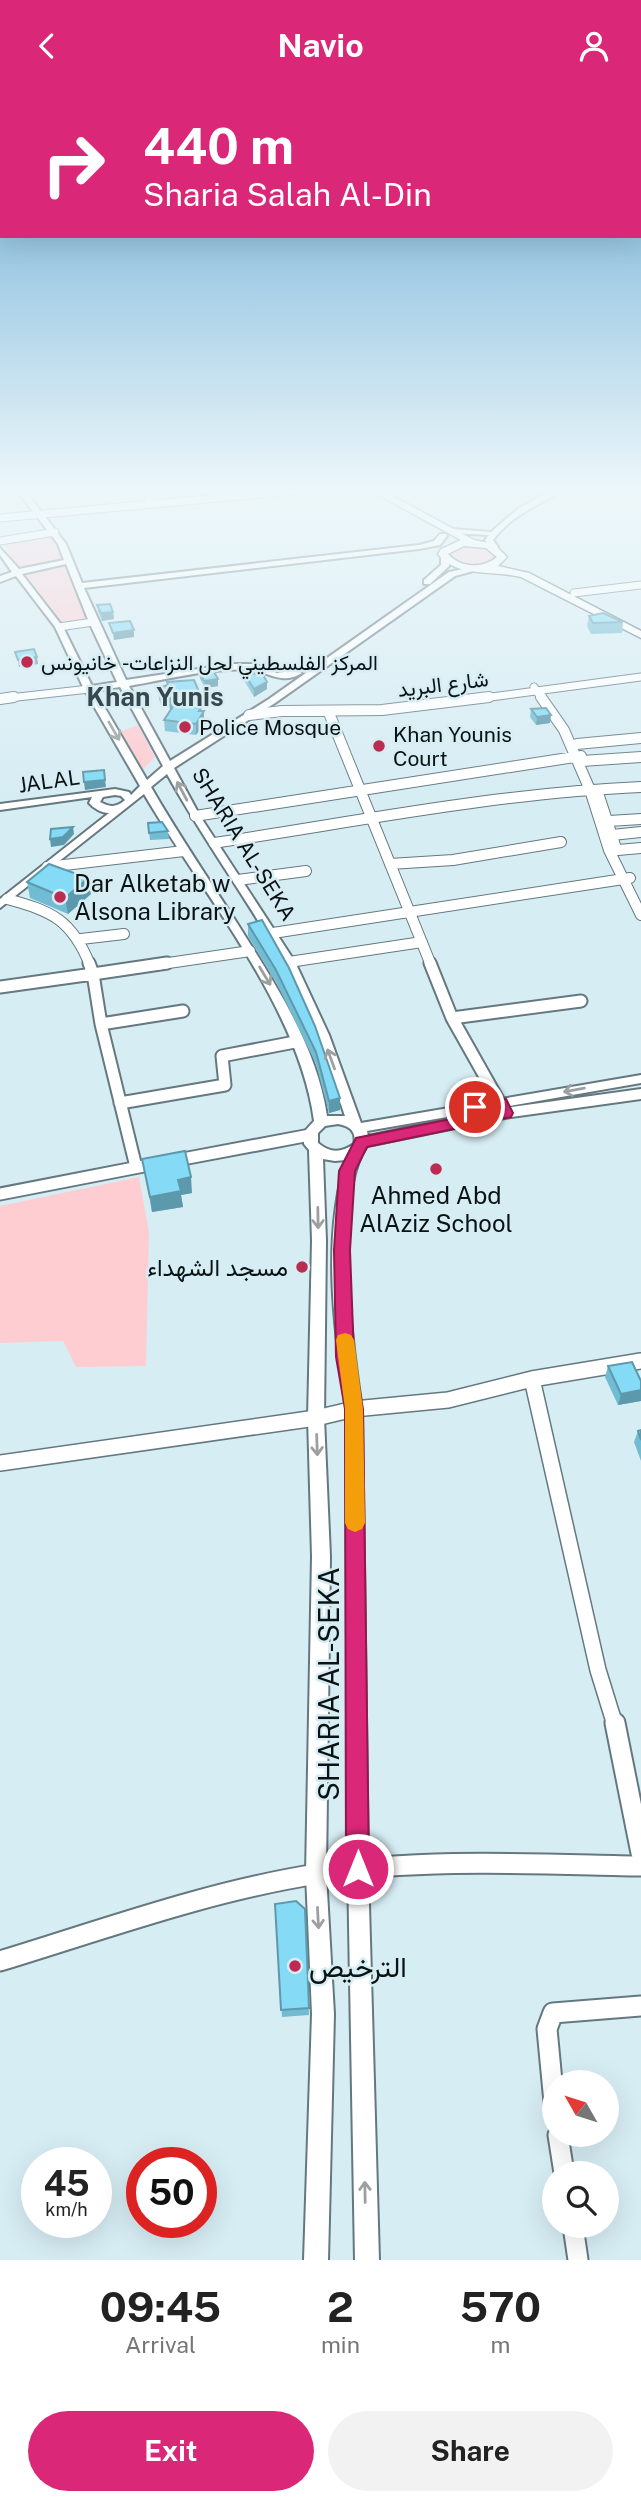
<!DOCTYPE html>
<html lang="en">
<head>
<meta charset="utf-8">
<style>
	:root { --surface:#fff; --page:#f2f2f2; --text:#222; --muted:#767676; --accent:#db2777 }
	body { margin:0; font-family:"Public Sans",Vazirmatn,sans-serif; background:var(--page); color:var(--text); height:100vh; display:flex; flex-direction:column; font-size:26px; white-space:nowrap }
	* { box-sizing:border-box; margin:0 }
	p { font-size:23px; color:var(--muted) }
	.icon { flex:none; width:38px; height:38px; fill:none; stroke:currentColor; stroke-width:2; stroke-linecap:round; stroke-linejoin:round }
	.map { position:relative; height:2169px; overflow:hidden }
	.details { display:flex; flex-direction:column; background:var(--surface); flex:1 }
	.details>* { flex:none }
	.guide { position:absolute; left:0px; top:0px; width:642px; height:147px; box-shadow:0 7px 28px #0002; background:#db2777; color:#fff; overflow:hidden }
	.needle { width:46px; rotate:309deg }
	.fabs { position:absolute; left:542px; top:1979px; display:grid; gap:14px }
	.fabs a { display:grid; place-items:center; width:77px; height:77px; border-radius:50%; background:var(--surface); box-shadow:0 7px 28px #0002; font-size:35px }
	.speed { position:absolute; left:21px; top:2056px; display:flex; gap:14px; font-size:35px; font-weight:700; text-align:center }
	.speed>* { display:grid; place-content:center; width:91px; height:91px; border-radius:50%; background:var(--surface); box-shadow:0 7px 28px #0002; line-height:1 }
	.speed small { font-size:18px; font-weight:400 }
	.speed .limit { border:10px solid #d22; background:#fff; color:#111 }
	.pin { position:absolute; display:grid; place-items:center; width:60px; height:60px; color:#fff; margin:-30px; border:4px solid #fff; border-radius:50%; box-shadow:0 2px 7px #0007 }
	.me { position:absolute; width:77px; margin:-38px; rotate:0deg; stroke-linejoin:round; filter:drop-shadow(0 0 5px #0008) }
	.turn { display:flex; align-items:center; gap:24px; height:147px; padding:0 28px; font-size:32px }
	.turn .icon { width:91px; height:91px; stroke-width:2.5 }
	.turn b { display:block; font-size:49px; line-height:60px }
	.eta { display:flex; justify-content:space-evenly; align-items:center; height:119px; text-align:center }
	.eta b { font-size:42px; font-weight:700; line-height:49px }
	.action { display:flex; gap:14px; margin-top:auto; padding:14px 28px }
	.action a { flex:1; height:80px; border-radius:42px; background:var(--accent); color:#fff; font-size:28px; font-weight:700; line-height:80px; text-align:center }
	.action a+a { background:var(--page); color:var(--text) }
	header { display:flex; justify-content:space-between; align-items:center; height:91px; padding:0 28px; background:var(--accent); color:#fff; font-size:32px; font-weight:700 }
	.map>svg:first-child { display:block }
</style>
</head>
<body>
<header><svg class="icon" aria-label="back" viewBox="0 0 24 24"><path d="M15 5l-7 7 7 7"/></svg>Navio<svg class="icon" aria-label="person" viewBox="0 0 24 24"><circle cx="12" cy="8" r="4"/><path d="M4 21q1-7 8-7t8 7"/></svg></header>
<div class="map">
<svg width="641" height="2169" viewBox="0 0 641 2169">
	<rect width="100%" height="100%" fill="#d7edf4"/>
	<path fill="#fdcdd2" d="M52,444L90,529L61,534L33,492L11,470L5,451Z
		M469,454L484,456L494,461V468C480,477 462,476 450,465L449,462Z
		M138,634L155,666L143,678L138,676L120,641Z
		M139,1086L149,1141L146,1275L76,1276L63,1250L0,1252V1115Z"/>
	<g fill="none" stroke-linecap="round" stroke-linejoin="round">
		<g stroke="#65787f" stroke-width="9">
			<path id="minor-far4" d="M144,397L153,413
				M638,397L641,399
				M0,427L328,397
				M0,450L55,441
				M574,502L641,494
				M59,536L93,531
				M534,596L542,608
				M0,608L89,598
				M476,608L641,586"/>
		</g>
		<g stroke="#65787f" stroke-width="12">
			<path id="minor-far3" d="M541,606L564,639L590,699L609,759L641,824
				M0,608L14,606
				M329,622L431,874
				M249,624L282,620L382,619L489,606
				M577,653L641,647
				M582,670L641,666
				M599,705L615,754
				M195,725L581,665
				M609,730L641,728
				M612,744L641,741
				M214,752C355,731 498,702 641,696
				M618,759L641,757
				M390,773L453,769L561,751
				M47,776L184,760
				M238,789L306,780
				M7,808C52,820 72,829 90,874
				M273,842L630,787
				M81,848L124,843
				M289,871L422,851
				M155,874L250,860"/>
		</g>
		<g stroke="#65787f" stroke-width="15">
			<path id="minor-far2" d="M430,872L452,927L505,1021
				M0,896L93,883L89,872
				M452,927L581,910
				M101,933L183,920
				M120,1012L225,994L222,965L295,951
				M172,1070L310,1044
				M136,1076L101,933L93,883L167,872
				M0,1103L144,1075"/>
		</g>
		<g stroke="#65787f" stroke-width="18">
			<path id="minor-far1" d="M532,1288L598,1579L615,1634
				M0,1372L316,1327L354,1318L448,1309L532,1288L641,1270"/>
		</g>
		<g stroke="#65787f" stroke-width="23">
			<path id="minor" d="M615,1632L641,1762
				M0,1870C105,1838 209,1800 317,1783C424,1767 533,1773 641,1775
				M555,2022L547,1938L553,1922L641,1915
				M558,2044L564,2082
				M573,2135L578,2169"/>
		</g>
		<g stroke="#65787f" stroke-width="4">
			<path id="major" d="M15,397H23L66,453L82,492L419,454L434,450L440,443H446L447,445L440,454L419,458L84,497L126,589L231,573H254L277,582L297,579L302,582C280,595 269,580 249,579C214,576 165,589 129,595L170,670L269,608L449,481L477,475V479L455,485L275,612L174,677L200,725L295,871L329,944L361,1032L641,984V992L367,1040L368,1045L505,1017L641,998V1008L505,1027L367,1055C332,1105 353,1258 362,1318L368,1778L379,2169H355L348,1778L346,1318C334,1238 322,1147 346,1069L335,1070L323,1068L326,1150L324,1327L330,1465L326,1783L334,1923L328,2169H304L312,1923L306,1783L312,1465L308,1327L312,1150L309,1059L304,1053V1041L314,1030C299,916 201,801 144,703L0,817V808L109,722C102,722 93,717 89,712L92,706L0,719V713L115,698L129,701L131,704L140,695L84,598L55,536L16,485L0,491V485L12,481L0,464V457L19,478L64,469L58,453ZM66,473L89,531L117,591L92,595L63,536L22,483ZM120,596L163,675L147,689L95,600ZM167,683C202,747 246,806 282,870C310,918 327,973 345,1025H327C317,955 274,891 237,832C208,787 178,743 151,696ZM115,704L121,705L125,709C116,717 109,716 100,711L103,706ZM338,1033C349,1035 357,1040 354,1053C341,1062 330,1062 318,1052V1042L325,1035Z
				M556,397H566C541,414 512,423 493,449L498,456L497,458H491L485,449L489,444L452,442L448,440L452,438L491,441L519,417Z
				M441,463L448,465L449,475L430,493H424V489L441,474Z"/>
		</g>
		<g stroke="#65787f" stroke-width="3">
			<path id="highway" d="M366,397H378L474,449L494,453L507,466L498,475L529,482L641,540V547L521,486C494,479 456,487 438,463L441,458L461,449ZM464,455L486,457L497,466C482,478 461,477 448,463Z"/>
		</g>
		<use href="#minor-far4" stroke="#fff" stroke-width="7"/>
		<use href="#minor-far3" stroke="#fff" stroke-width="10"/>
		<use href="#minor-far2" stroke="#fff" stroke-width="11"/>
		<use href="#minor-far1" stroke="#fff" stroke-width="15"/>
		<use href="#minor" stroke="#fff" stroke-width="19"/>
		<use href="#major" fill="#fff" fill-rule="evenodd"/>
		<use href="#highway" fill="#fff" fill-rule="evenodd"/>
	</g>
	<path fill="#72bcd3" d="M97,514L113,521L114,528L102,530L98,521Z
		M589,525L623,531L622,542L591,543L587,535Z
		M199,581L218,588V595L205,597L200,588Z
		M245,584L267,591V598L254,606L245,591Z
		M167,591L201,614L189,616L201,617L204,632L196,644L165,640L164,629L170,618L169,615L162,616L159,608L158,597L167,594Z
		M531,618L550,632L536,634L530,626Z
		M148,732L168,740L169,748L150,749Z
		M27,791L91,803L68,823L30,807Z
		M262,829L340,1019L329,1022L316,973L276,891L248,845V833Z
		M142,1068L192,1102L181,1104L183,1116L152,1121Z
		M608,1275L641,1290V1310L618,1314L605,1286Z
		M641,1339V1370L634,1351L638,1340Z
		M275,1813L305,1818L309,1924L282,1926Z"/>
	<path fill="#5d99ac" d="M113,521L114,528L102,530L101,522Z
		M134,539V546L114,549L113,542Z
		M37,566L38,573L19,576L18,569Z
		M218,588V595L205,597L204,590Z
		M267,591V598L254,606V598Z
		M200,603L201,614L170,618L169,607Z
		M168,604L169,615L162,616L161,605Z
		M201,617V624L204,620V632L196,644V633Z
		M551,624L550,632L536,634L537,626Z
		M105,689L106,696L85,699L84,691Z
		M73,736L74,743L64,754L51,756L50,748Z
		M88,787L91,803L68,823L65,807Z
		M340,1007V1019L329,1022V1010Z
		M191,1086L192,1102L181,1104L183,1116L152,1121L150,1106L178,1089Z
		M641,1299V1310L618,1314L621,1303Z"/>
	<path fill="#85dbf5" stroke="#5d99ac" stroke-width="2" d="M110,513L113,521L101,522L97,514Z
		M603,522L623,531L593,532L589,525Z
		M130,530L134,539L113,542L109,532Z
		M34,558L37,566L18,569L15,561Z
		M213,579L218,588L204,590L199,581Z
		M262,582L267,591L254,598L245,584Z
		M194,589L200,603L169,607L168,604L161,605L158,597L168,594L167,591Z
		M174,614L201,617L199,620H204L196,633L164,629Z
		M546,617L551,624L537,626L531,618Z
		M104,679L105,689L84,691L83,681Z
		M162,731L168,740L149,742L148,732Z
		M73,736L63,746L50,748L51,738Z
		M49,773L88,787L65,807L27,791Z
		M262,829L289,877L315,935L340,1007L329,1010L316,961L276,879L248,833Z
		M185,1060L191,1086L178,1089L181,1100L150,1106L142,1068Z
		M632,1271L641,1290V1299L621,1303L608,1275Z
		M641,1339V1349L638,1340Z
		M296,1810L305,1818L309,1917L281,1919L275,1813Z"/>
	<defs><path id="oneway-shaft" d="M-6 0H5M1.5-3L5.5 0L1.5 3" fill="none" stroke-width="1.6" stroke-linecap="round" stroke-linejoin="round" transform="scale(1.75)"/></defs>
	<g stroke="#9da0a1">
		<use href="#oneway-shaft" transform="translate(114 640) rotate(60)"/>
		<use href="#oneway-shaft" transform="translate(182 700) rotate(-118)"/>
		<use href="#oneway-shaft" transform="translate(265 885) rotate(59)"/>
		<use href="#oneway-shaft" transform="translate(331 968) rotate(-110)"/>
		<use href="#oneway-shaft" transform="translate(574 999) rotate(170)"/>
		<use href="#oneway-shaft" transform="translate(318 1127) rotate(89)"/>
		<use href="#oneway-shaft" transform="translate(317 1354) rotate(88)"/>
		<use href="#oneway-shaft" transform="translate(318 1827) rotate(87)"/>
		<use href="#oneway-shaft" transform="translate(365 2101) rotate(-91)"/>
	</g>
	<linearGradient id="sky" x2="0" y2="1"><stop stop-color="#66aad3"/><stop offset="0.57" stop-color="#edf7fa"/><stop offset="1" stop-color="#edf7fa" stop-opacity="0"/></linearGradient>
	<rect width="641" height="701" fill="url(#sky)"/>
	<path fill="#db2777" stroke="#8e194d" stroke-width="2" d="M500,1007L506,1008L513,1022L511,1026L367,1056L355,1080L350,1159L354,1266L363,1318L369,1778L366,1786L358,1790L349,1786L346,1778L345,1318L336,1266L334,1159L339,1080L356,1047L496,1019L475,1022L468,1016L470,1013Z"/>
	<path fill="#f59e0b" d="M345,1242L351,1244L354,1249L363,1318L365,1432L362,1438L355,1441L348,1438L345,1432V1318L336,1249L338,1244Z"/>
	<g fill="#bb2b52" stroke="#d7edf4" stroke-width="2.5">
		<circle cx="27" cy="571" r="7"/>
		<circle cx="185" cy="636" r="7"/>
		<circle cx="379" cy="655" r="7"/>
		<circle cx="60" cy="806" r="7"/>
		<circle cx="436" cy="1078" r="7"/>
		<circle cx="302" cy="1176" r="7"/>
		<circle cx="295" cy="1875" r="7"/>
	</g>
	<g text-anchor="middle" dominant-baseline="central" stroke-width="5" stroke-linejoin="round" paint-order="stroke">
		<g font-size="21" fill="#0a1214" stroke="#d7edf4" text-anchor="start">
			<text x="41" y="571">المركز الفلسطيني لحل النزاعات - خانيونس</text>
			<text x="199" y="636">Police Mosque</text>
			<text x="393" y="643">Khan Younis<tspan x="393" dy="24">Court</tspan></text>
		</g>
		<g font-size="21" fill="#0a1214" stroke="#d7edf4">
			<text transform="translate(443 593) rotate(-7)">شارع البريد</text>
			<text transform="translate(49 690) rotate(-8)">JALAL</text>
			<text transform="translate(244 753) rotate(58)">SHARIA AL-SEKA</text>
		</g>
		<g font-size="24" fill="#0a1214" stroke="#d7edf4" text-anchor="start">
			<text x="74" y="792">Dar Alketab w<tspan x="74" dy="28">Alsona Library</tspan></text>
			<text x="436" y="1104" text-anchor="middle">Ahmed Abd<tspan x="436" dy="28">AlAziz School</tspan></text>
			<text x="288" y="1176" text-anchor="end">مسجد الشهداء</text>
		</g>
		<g font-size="26" font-weight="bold" fill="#36474d" stroke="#d7edf4">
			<text x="155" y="605">Khan Yunis</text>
		</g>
		<g font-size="28" fill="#0a1214" stroke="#d7edf4">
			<text transform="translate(328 1593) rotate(-90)">SHARIA AL-SEKA</text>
		</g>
		<g font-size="28" fill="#0a1214" stroke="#d7edf4" text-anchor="start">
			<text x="309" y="1875">الترخيص</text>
		</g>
	</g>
</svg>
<div class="fabs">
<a><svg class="needle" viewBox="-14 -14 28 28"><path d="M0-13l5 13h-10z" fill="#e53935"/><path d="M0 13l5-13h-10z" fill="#767676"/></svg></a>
<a><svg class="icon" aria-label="search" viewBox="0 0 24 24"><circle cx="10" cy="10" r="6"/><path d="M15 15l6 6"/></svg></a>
</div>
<div class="speed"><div>45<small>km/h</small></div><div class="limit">50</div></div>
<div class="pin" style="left:475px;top:1016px;background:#d93025"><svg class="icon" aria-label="arrive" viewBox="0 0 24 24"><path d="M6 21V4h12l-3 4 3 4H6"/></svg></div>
<svg class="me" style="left:358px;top:1778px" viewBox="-20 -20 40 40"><circle r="17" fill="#db2777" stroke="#fff" stroke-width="3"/><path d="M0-11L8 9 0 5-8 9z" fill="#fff"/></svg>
<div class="guide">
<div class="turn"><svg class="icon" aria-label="right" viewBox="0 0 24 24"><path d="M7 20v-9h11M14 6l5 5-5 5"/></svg><div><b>440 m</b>Sharia Salah Al-Din</div></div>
</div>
</div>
<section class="details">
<div class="eta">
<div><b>09:45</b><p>Arrival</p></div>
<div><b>2</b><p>min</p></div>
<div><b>570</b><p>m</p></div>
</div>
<div class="action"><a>Exit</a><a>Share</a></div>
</section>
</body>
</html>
